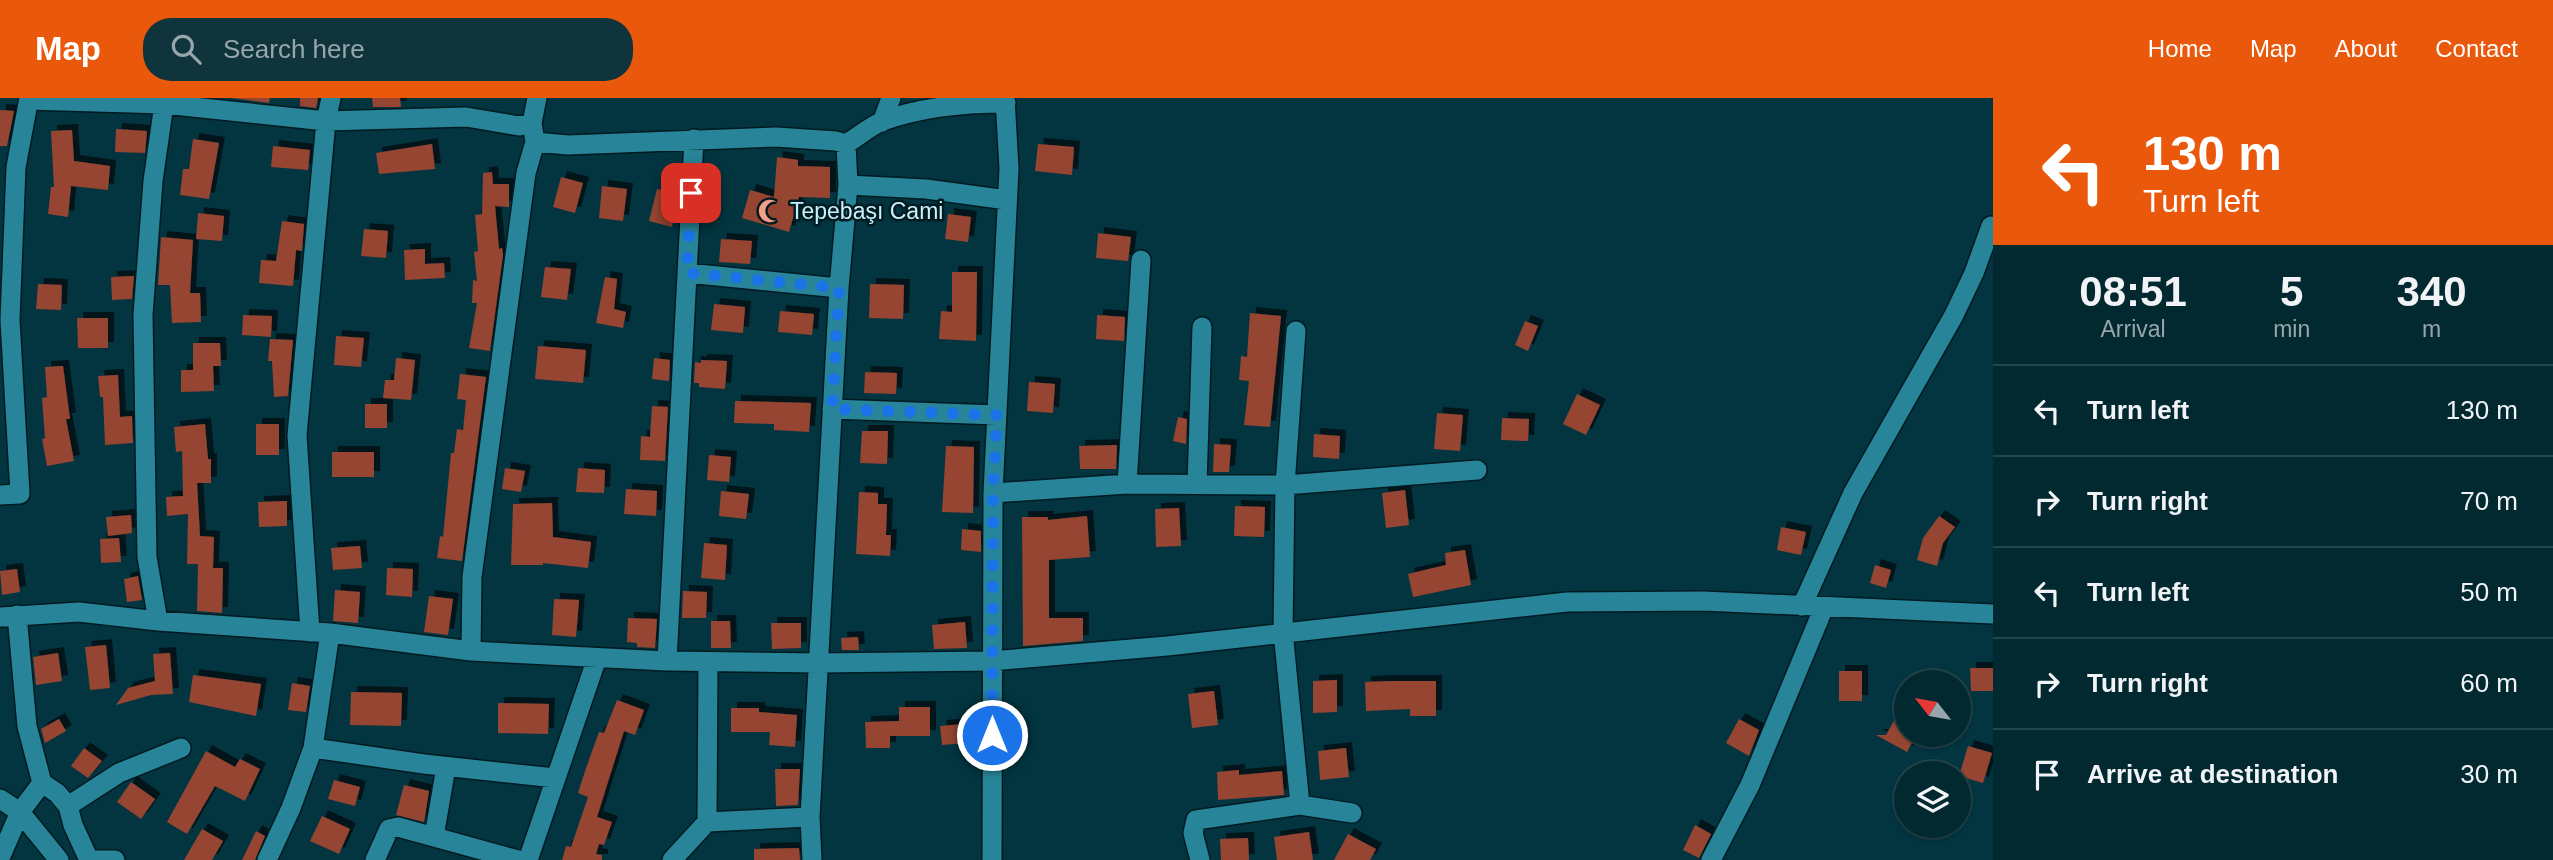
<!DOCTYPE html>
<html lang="en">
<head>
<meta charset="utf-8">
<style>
	:root { --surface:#022830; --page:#10343c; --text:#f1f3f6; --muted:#96a6ab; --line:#23444c; --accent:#ea580c }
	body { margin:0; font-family:Helvetica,sans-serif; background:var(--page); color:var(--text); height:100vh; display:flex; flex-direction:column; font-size:26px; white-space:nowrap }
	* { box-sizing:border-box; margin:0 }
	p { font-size:23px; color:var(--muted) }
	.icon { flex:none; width:38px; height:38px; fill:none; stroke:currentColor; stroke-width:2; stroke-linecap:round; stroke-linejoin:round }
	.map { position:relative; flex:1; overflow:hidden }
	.side { display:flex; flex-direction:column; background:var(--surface); width:560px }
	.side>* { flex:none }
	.hud { background:#ea580c; color:#fff; overflow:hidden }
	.needle { width:46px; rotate:301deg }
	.fabs { position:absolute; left:1894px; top:572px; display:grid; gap:14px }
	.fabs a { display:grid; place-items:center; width:77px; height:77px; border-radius:50%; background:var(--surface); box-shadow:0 2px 5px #0004,0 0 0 2px var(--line); font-size:35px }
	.pin { position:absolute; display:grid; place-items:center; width:60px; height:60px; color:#fff; margin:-30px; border-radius:14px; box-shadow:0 4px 10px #0006 }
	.me { position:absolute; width:77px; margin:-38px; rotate:0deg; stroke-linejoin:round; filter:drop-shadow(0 0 5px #0008) }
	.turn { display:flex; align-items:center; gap:24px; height:147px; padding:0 35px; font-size:32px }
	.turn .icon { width:91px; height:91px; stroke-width:2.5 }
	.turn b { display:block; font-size:49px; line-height:60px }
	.eta { display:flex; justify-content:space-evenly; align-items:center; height:119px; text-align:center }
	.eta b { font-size:42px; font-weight:700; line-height:49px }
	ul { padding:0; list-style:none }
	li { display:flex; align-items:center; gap:21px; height:91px; padding:0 35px; border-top:2px solid var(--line) }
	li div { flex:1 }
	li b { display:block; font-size:26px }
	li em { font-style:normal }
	header { display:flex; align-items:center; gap:42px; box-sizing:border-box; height:98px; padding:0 35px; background:var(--accent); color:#fff }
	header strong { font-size:33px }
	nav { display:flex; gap:38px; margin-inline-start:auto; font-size:24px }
	.search { width:490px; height:63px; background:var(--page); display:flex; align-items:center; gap:18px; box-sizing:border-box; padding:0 24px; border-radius:28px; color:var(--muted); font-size:26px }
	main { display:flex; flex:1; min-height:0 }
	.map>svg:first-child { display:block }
</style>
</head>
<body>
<header>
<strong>Map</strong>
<div class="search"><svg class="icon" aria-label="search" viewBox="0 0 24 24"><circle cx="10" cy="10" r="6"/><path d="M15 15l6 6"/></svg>Search here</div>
<nav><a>Home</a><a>Map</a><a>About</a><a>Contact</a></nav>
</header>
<main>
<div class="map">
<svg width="1993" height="762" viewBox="0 0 1993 762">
	<defs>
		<filter id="shadow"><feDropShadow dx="6" dy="-6" stdDeviation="0" flood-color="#0009"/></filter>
	</defs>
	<rect width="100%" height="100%" fill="#023540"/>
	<path fill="#964430" filter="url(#shadow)" d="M231,0H270L269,5Z
		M300,0H318L316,10L300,8Z
		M372,0H400L401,9H373Z
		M0,12L14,13L7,48H0Z
		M116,31L147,33L145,55L115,54Z
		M72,32L74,63L110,68L108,92L71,88L68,119L48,116L51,89H54L51,33Z
		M193,41L219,45L209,101L180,97L183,71H189Z
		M432,46L435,71L379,76L376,55Z
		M1038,46L1074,49L1072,77L1035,73Z
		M273,48L310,52L308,72L271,69Z
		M777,59L798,62V68L830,69V100L799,99L789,134L742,120L750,92L774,99Z
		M492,74L493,86H509V109L495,108L499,151L502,150L503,157L490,253L469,250L477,205H472L473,182L477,183L474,154L478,153L475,117L482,116L483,75Z
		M561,79L583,85L575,115L553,109Z
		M602,88L627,91L623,123L599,120Z
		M657,91L679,96L672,129L649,123Z
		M198,115L224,118L222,143L196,141Z
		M948,116L971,119L968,144L945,141Z
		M282,123L304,126L302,153L296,152L293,188L259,185L261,162L276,163Z
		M364,131L388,133L386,160L361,158Z
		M1098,135L1131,139L1128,163L1096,160Z
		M161,139L193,142L190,195H200L201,224L172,225L170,187H158Z
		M721,141L752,143L750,166L719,164Z
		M425,151V166L444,165L445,180L405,182L404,152Z
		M545,169L571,171L567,202L541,199Z
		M952,174H977L976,243L939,241L941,213L952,214Z
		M134,178L132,201L112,202L111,179Z
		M605,179L617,181L614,211L626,214L623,230L596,225Z
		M38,186L62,187L61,212L36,211Z
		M870,186L904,187L903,221L869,220Z
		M714,206L745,209L743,235L711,232Z
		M780,213L814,216L812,237L778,234Z
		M1250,215L1281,218L1270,329L1244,327L1249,283L1239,282L1241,258L1247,259Z
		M243,217L272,218L271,239L242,237Z
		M1097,217L1125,219L1124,243L1096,241Z
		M77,220H108V250H78Z
		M1525,223L1538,228L1528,253L1515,247Z
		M336,238L364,240L361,269L334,267Z
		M270,241L293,242L288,298L274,299L272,263H268Z
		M193,245H220L221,268H213L214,293L181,294V272H193Z
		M538,248L586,252L583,285L535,281Z
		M396,260L415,262L411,302L383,300L385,282H394Z
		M654,260L670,262L669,283L652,281Z
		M701,262L727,263L725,291L699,289V285H694L695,264L701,265Z
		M63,268L70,321H66L74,363L47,368L42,341L45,340L42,300L47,299L45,269Z
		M865,274L897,275L896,296L864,295Z
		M460,276L486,279L462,463L437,460L440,438L443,439L451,355H454L457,331L463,332L466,302L457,301Z
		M118,277L120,319L132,318L133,345L105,347L103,299H100L98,278Z
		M1029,284L1055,286L1053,315L1027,313Z
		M1577,296L1600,307L1586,337L1563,326Z
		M735,303L811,305L809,334L774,332V326L734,325Z
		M365,306H387V330H365Z
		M652,308L668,309L665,363L640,362L641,338L650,339Z
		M1437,315L1463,317L1460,353L1434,351Z
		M1178,319L1187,321L1186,346L1173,343Z
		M1502,320L1529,321L1528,343L1501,342Z
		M205,326L208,361H211V385H197L200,438L214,439L213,470H223L222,515L197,513L198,466H187L188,416L167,418L166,399L183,398L182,353L176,354L174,329Z
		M256,326H279V357H256Z
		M862,333H888L887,366L860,365Z
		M1314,336L1340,338L1339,361L1313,359Z
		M1214,346L1231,347L1229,374H1213Z
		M1117,347L1116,371H1080L1079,348Z
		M946,348L974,349L973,415L942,414Z
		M332,354H374V379H332Z
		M709,357L731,359L729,384L707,382Z
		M505,370L525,373L521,394L502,391Z
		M578,370L605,372L604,395L576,394Z
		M626,391L657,393L656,418L624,416Z
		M1405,392L1409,427L1386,430L1382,395Z
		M721,393L749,396L746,421L719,418Z
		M859,394L878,395V406H887L886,437H891L890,458L856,456Z
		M287,403V428L259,429L258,404Z
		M552,405L553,439L591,444L588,470L543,465V467H511L513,406Z
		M1235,408L1265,409L1264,439L1234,438Z
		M1179,410L1181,448L1156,449L1155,411Z
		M131,417L132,435L108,438L106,419Z
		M1087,418L1090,459L1049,462V520H1083V543L1023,548L1022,419H1048V422Z
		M1939,418L1955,429L1943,445L1937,468L1917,462L1923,440Z
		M1781,429L1806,434L1801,457L1777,452Z
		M962,431L981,433V454L961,452Z
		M119,440L121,464L101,465L100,441Z
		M704,445L727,447L725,482L701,480Z
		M360,448L362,470L333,472L331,450Z
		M1465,452L1471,487L1413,499L1408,476L1446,467L1445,455Z
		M1875,467L1891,472L1886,490L1870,485Z
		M387,470L413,471L412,499L386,497Z
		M17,471L20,494L2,497L0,473Z
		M138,478L142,502L127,504L124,481Z
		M335,492L360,494L358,525L333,523Z
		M683,493L707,494L706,520H682Z
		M429,498L453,501L448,537L424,534Z
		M554,501L579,502L576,539L552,537Z
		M628,520L657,521L655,550L637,549V545L627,544Z
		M711,523H730L731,550H711Z
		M965,524L967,550L934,551L932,527Z
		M771,525H801V550L772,551Z
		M858,539L859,552H842L841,540Z
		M106,547L110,590L90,592L85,549Z
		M58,555L62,583L36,587L33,559Z
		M170,555L173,596L151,597L116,607L128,590L155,583L153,556Z
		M1970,570H1993V593H1971Z
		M1839,573H1862V603H1839Z
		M193,577L261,586L256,618L189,604Z
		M1337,582V614L1313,615V583Z
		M1391,583H1436V618H1410V611L1366,613L1365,584Z
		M292,585L310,588L306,614L288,612Z
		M1214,593L1218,627L1192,630L1188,596Z
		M351,594L402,595L401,628L350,627Z
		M1906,601V637H1916L1907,654L1876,637H1886Z
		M617,602L644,612L635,637L624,633L597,719L612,724L604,747L599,746L596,756L602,757V762H562L566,748L571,749L588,699L578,695L586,670L599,634L604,635Z
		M498,605L549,606L548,636L498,635Z
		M899,609H930V638H890V650H866L865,624L899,623Z
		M731,610H759V614L797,617L795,649L769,647L770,634H731Z
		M59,621L66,633L45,645L41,631Z
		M1739,621L1759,632L1749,658L1726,645Z
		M964,626L966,645L942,647L940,628Z
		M1968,648L1992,655L1983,685L1959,678Z
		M84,650L102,663L88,680L71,668Z
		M1346,650L1349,679L1320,682L1318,653Z
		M206,653L235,669L240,661L260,671L245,703L215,688L187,736L167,724Z
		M775,671H800L798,707L776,708Z
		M1239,672V677L1282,673L1284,697L1218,702L1217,674Z
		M334,682L360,689L355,708L328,701Z
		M131,684L155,701L141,721L117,704Z
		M404,687L429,693L424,724L396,717Z
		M322,718L350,731L339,756L310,743Z
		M1695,727L1711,736L1699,760L1683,752Z
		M202,731L223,743L212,762H184Z
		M256,733L265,738L255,762H242Z
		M1309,734L1313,762H1277L1274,739Z
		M1348,736L1376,751L1370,762H1334Z
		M1248,740L1249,762H1221L1220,741Z
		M799,750L800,762H754V751Z"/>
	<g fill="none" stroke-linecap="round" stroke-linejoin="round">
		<g stroke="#011b21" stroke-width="22">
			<path id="minor" d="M29,2L164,6L326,23L466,19L519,28L532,25
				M882,24L891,0
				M535,44L568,47L776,39L836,43L846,46
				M846,46C858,39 870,28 883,23C921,9 966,5 1006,5
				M848,87L926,91L1007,102
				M687,175L839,190
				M1296,233L1285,387L1283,533L1300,707
				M832,311L997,317
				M1127,386L1141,162
				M1197,386L1202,229
				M993,395L1127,386L1285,387L1477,372
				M0,397L20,396L10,222L16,69L29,0
				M1802,508L1853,395L1954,217L1974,175L1991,128
				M17,517L27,628L42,685L57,695L68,708L73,727L89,762
				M0,519L79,514L158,523L330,535L471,553L667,563L818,565L991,563L1167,548L1567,504L1703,503L1993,516
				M158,523L147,459L143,217L153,83L164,6
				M310,534L297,337L326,23L331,0
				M471,553L472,479L526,75L535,44L532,25L537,0
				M667,563L694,41
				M313,650L424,666L555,680
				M0,701L20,714L59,762
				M68,708L119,675L181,650
				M707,724L810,719
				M434,739L446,669
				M0,760L20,714L42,685
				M91,762H115
				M267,762L291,710L313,650L330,535
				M375,762L389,731L398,729L518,762
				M528,762L597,560
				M672,762L707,724L708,564
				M812,762L810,719L839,190L848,87L846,46
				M992,762L993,395L1009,71L1005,0
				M1200,762L1193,735L1196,722L1300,707L1352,715
				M1711,762L1750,687L1824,509"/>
		</g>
		<use href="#minor" stroke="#288498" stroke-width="19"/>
	</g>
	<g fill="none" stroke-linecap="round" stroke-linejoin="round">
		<path stroke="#1a73e8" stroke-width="12" stroke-dasharray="0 21.6" d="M691,95L687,175L839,190L832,311L997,317L993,396L992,637"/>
	</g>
	<defs>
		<g id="mosque-bare" transform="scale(1.89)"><path d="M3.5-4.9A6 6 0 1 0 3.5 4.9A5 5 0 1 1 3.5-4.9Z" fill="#f49e88" stroke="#011b21" stroke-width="2.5" paint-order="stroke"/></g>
	</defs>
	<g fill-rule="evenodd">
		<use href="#mosque-bare" x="770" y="113"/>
	</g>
	<g text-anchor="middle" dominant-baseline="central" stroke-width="5" stroke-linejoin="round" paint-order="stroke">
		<g font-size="23" fill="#c8f0fb" stroke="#011b21" text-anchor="start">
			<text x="790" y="113">Tepebaşı Cami</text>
		</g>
	</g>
</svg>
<div class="fabs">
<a><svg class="needle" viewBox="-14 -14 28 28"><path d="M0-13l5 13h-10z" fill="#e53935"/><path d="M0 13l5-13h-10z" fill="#96a6ab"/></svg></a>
<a><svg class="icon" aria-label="layers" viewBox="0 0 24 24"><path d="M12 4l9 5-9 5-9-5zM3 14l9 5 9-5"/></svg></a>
</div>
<div class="pin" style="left:691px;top:95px;background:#d93025"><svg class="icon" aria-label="arrive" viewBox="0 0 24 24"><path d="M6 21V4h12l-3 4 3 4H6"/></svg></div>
<svg class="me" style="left:992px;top:637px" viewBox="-20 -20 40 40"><circle r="17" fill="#1a73e8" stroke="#fff" stroke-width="3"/><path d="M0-11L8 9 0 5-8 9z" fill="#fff"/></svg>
</div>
<section class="side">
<div class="hud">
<div class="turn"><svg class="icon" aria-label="left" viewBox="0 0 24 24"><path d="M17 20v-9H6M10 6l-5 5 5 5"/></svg><div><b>130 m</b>Turn left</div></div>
</div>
<div class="eta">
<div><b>08:51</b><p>Arrival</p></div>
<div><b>5</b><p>min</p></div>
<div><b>340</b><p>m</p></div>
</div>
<ul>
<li><svg class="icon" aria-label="left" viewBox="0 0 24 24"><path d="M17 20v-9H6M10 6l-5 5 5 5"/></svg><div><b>Turn left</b></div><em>130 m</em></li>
<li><svg class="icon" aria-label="right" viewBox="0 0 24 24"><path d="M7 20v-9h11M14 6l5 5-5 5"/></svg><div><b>Turn right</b></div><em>70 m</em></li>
<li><svg class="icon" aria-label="left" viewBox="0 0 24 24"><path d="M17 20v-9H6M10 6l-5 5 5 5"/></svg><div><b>Turn left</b></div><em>50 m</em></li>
<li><svg class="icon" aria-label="right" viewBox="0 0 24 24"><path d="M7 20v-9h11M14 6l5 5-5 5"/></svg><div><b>Turn right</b></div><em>60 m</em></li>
<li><svg class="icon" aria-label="arrive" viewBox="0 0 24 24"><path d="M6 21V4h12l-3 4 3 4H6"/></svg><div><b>Arrive at destination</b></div><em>30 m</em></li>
</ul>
</section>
</main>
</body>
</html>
